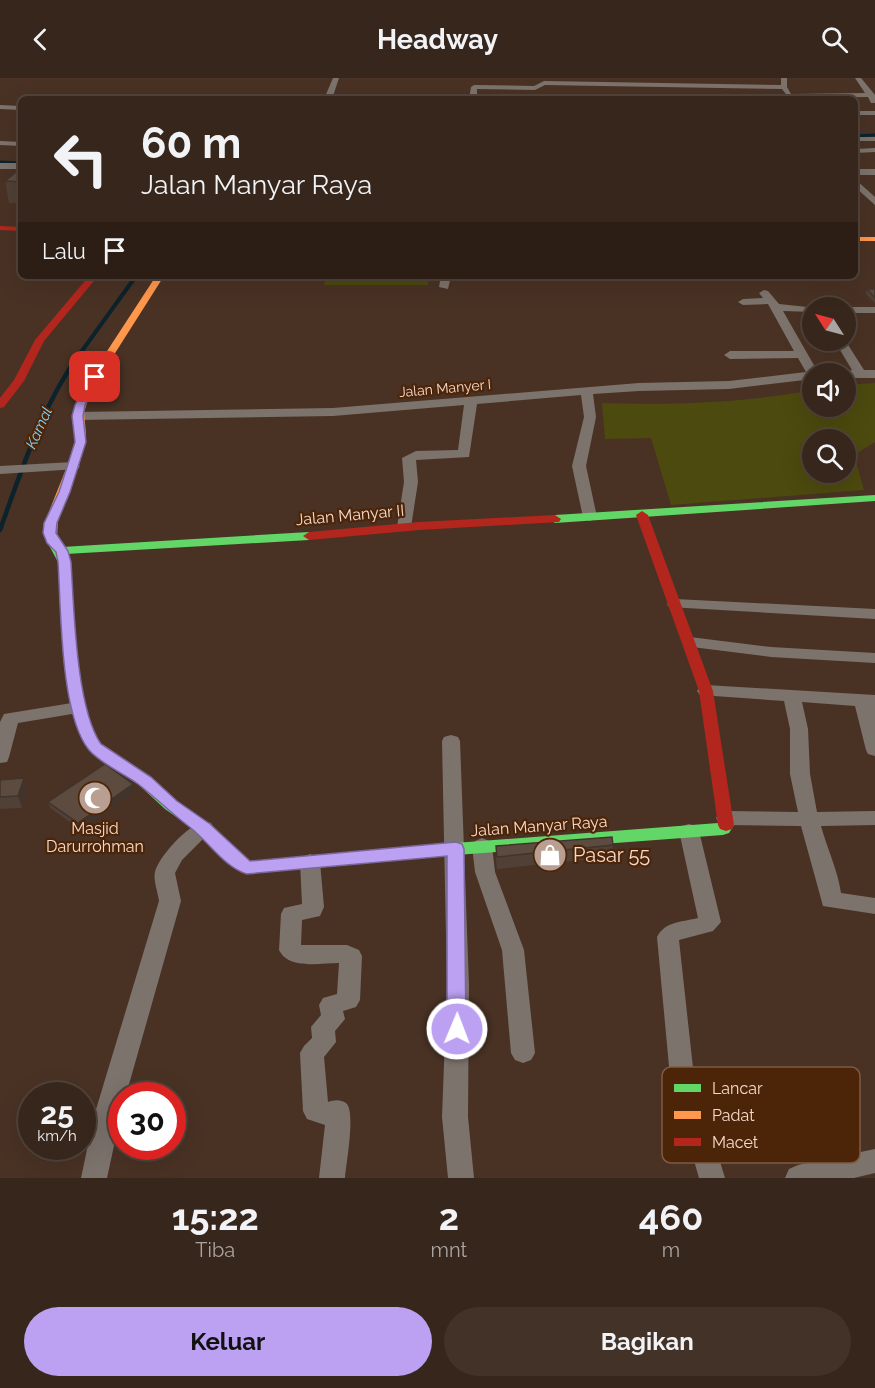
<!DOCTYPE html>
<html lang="id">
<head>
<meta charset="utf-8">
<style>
	:root { --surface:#37261b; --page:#423228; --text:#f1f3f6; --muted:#aaa5a3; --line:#51433a; --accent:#bca0f2 }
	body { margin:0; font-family:Raleway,sans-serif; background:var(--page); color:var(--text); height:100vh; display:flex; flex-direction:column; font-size:22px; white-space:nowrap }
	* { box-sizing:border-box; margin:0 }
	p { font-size:20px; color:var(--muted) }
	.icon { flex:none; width:33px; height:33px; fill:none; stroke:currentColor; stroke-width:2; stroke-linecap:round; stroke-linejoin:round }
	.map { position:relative; height:1100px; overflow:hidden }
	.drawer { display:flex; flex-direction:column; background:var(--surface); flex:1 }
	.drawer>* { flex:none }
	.top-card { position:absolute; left:18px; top:18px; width:840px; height:183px; border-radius:9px; box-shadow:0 6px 24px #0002,0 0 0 2px var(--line); background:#37261b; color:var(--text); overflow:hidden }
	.needle { width:39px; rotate:306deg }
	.tools { position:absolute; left:802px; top:219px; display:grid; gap:12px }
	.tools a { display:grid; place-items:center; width:54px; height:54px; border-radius:50%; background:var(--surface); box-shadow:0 6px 24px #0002,0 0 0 2px var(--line); font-size:30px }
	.speed { position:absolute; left:18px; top:1004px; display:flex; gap:12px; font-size:30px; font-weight:700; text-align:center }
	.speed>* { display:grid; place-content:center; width:78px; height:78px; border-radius:50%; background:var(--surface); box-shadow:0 6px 24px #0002,0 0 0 2px var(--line); line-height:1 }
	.speed small { font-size:15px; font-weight:400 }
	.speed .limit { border:9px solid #d22; background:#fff; color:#111 }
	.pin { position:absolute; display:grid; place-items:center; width:51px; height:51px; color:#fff; margin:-26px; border-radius:12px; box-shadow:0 3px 9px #0006 }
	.me { position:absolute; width:66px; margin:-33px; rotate:1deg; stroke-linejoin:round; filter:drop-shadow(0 0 4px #0008) }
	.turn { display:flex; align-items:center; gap:21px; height:126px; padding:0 24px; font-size:27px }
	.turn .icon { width:78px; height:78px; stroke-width:2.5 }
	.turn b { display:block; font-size:42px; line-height:51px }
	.then { display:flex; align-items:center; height:57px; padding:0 24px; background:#0003; gap:12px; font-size:22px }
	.eta { display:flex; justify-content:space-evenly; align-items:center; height:102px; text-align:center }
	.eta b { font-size:36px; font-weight:700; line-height:42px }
	.action { display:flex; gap:12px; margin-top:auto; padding:12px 24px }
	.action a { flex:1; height:69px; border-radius:36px; background:var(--accent); color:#111; font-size:24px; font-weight:700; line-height:69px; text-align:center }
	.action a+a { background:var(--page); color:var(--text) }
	header { display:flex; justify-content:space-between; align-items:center; height:78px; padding:0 24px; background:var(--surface); font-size:27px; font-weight:700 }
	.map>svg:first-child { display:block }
</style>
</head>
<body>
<header><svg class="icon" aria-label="back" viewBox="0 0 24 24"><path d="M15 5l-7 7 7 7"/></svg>Headway<svg class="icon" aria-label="search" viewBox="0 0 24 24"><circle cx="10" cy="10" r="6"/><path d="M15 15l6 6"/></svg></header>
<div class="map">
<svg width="875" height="1100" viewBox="0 0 875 1100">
	<rect width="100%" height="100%" fill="#493224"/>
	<path fill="#4c4a0e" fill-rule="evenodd" d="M326,198H429L428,207H324Z
		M875,305V364L854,377L864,412L671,427L651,360L605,361L602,325C673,327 743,325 813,312V328H846V307ZM813,362H846V394H813Z"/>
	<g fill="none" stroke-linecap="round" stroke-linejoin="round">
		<path stroke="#0c232c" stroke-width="3" d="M855,58L875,57
			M0,84L21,85"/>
		<path stroke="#0c232c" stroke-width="4" d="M79,277L136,198"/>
		<path stroke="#0c232c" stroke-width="4.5" d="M0,452C22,391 42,328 80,275"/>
		<path fill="#7d736d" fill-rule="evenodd" d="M333,0H339L332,21H324Z
			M781,0H787V9L791,16L865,15L855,0H861L875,17V25H871L868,19L789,20L782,11L545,7L535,12L477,11V21H469L471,9L474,7L534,8L544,3L781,7Z
			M0,27L21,28V32L0,31Z
			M855,33H875V37H855Z
			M855,59H875V63H855Z
			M0,63L21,64V68L0,67Z
			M875,70V74L855,75V71Z
			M0,85H21V91H0Z
			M855,91H875V97H855Z
			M855,101L875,119V127L855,109Z
			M441,198H451L448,211L439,209Z
			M764,212L768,213L779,226L817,230H813V234L783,233L819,296H813V301L729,311L639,313L593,316L596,339L586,388L597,439L590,443L583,439L572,388L584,339L581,317L477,326L469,379L416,382L418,404L411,449L404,453L397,449L404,404L402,380L416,373L458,372L464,327L333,338L78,342L72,338L78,334L333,330L639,305L729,303L806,294L798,280L730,281L724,277L730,273H794L768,226L743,227L738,224L743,221L763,220L759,215Z
			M846,229H875V235H846V230H843Z
			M834,262H845L864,292H875V300H846V296H840L852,292Z
			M73,384L80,388L78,391L0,396V388Z
			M675,521L875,531V541L669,529L667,526Z
			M690,559L771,569L875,575V585L771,579L684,568L682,564L684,560Z
			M706,607L875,617V678L868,676L866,672L855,628L802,624L808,651L810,696L817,734L875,733V747L821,748C827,770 838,793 841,815L875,820V836L823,828L801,748L726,747L719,745L716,740L719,735L726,733L798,734L790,696V651L784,623L700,617L697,613L700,609Z
			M78,624L84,626L87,630L84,634L18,645L9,679L7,684L0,685V644L4,636Z
			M451,657L458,659L460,663L469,907L468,1039L474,1100H448L442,1039L447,907L442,663L444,659Z
			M204,743L211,745L214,750L182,782L175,795L181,823L126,1017H122V1031L107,1100H81L94,1038L159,823C158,815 153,802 155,794C159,778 188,747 204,743Z
			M689,746L696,748L699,753L721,844L713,853L679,862L694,999L725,1100H699L670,999L657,859C665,843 683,844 698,840L679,753L682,748Z
			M482,760L489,763L492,768L495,794L524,872L535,975L531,982L523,985L515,982L511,975L502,872L475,794L472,768L475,763Z
			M310,776L317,779L320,784L324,829L320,838L302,842L301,867H347L359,872L362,878L360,922L356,929L343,933L345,941L335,953L336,964L324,979L328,1024C334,1022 340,1021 346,1025C356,1033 346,1086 345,1100H319L325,1047L307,1041L303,1033L300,975L304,968L312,960L311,949L321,937L319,927L323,920L337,916L339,885C320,885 289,892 279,872L281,836L284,830L302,826L300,784L303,779Z
			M875,1071V1095L854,1100H785L789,1091L798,1087Z"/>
		<path fill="#63d668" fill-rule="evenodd" d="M875,417V423L555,445L549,441L555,437Z
			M52,437L58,441L57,460L62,469L309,454L315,458L309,462L66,476L70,484C74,534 75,625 101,666L151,699L177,723L210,746L223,761L221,765L215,767L209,765L198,754L165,731L139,707L91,674L81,659L71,630L62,558L58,484L45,460L46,441Z
			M726,741L732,743L734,747L729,755L723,757L429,779L423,777L421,773L423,769L429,767L718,745Z"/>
		<path fill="#ff974d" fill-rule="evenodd" d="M855,159H875V163H855Z
			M156,198H164L91,313L84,334L86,356L84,371L58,441L56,444H48L46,441L74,371L76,356L74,334L81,313Z"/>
		<path fill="#b3261e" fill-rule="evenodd" d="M0,148L21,149V153L0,152Z
			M89,198H98L44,263L24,303L4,329L0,330V320L14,302L35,262Z
			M642,433L648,437L713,613L734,747L732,751L726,753L720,751L718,747L699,613L636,437Z
			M555,437L561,441L559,444L419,452L309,462L303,458L309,454L419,444Z
			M215,755L221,757L251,783L429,767L435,769L437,773L435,777L429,779L247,796L241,795L209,765L207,761L209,757Z"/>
	</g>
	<path fill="#504036" d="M21,90V125H9L5,103Z
		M867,211H875V225L866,216Z
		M24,700L27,713L22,730L0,731V702Z
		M135,713L80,751L50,730L48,724Z
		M613,767L611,779L497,791L496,781V768Z"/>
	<path fill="#41342c" d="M24,700L27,713L22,730L18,718Z
		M133,706L135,713L80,751L78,745Z"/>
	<path fill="#5d4b3f" stroke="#41342c" stroke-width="1.5" d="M21,90V104L5,103Z
		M867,211H875V220Z
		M105,686L133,706L78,745L48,724Z
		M24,700L18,718L0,719V702Z
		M612,759L613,767L497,779L496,768Z"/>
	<path fill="#bca0f2" stroke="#7a689d" stroke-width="1.5" d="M91,297L100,299L85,327L83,338L86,364L70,414L57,445L56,455L68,473L71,484C74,530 76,630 101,666L151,699L177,723L210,746L250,783L456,764L462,766L464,771L466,951L463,957L457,959L450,957L447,951V778L247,796C223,789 207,761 187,747C170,734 155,719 138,706C123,695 101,686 89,672C60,637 61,530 58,484L56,474L47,465L43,455L44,445L59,414L75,364L72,338L75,327Z"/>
	<defs>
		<g id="mosque-disc" transform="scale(1.725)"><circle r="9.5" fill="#b99f91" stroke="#4c2509"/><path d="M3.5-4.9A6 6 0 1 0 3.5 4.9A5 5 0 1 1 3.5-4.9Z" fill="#fff"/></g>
		<g id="shop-disc" transform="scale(1.725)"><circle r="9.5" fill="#b99f91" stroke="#4c2509"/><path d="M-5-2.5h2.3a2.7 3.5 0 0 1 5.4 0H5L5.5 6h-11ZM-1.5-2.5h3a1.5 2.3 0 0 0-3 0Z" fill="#fff"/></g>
	</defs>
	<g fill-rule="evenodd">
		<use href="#mosque-disc" x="95" y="720"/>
		<use href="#shop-disc" x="550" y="777"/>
	</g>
	<g text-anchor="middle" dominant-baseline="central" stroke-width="4.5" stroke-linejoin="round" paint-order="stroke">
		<g font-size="14" fill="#f5dacc" stroke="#4c2509">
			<text transform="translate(445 310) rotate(-5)">Jalan Manyer I</text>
		</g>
		<g font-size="15" font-style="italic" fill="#7dd4ff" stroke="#4c2509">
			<text transform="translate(39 350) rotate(-66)">Kamal</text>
		</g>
		<g font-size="16" fill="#f5dacc" stroke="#4c2509">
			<text transform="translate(350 437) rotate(-5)">Jalan Manyar II</text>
			<text transform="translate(539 748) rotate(-4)">Jalan Manyar Raya</text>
		</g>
		<g font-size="16" fill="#f5dacc" stroke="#4c2509">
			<text x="95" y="750">Masjid<tspan x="95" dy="18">Darurrohman</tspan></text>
		</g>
		<g font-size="20" fill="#f5dacc" stroke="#4c2509" text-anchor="start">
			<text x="573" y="777">Pasar 55</text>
		</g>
	</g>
	<rect x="662" y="989" width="198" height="96" rx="9" fill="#4c2509" stroke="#7f5b44" stroke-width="1.5"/>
	<rect x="674" y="1006" width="27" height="8" fill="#63d668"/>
	<rect x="674" y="1033" width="27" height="8" fill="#ff974d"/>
	<rect x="674" y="1060" width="27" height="8" fill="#b3261e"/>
	<g font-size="16" fill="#f5dacc">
		<text x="712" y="1016">Lancar</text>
		<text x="712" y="1043">Padat</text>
		<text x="712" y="1070">Macet</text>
	</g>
</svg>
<div class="tools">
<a><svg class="needle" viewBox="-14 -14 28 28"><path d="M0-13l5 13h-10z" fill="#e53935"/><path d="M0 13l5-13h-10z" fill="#aaa5a3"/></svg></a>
<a><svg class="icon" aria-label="sound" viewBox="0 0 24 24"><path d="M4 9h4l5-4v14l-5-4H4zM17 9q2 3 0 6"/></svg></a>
<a><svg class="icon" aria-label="search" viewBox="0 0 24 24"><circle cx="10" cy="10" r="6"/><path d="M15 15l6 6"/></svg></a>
</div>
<div class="speed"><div>25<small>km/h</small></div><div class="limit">30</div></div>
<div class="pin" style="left:95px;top:299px;background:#d93025"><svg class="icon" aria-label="arrive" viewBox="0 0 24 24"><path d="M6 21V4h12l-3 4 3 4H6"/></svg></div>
<svg class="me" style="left:457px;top:951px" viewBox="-20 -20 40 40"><circle r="17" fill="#bca0f2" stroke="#fff" stroke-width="3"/><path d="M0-11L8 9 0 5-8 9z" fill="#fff"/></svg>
<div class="top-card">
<div class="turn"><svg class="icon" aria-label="left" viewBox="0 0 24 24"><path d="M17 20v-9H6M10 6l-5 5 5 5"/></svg><div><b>60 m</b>Jalan Manyar Raya</div></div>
<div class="then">Lalu<svg class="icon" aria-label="arrive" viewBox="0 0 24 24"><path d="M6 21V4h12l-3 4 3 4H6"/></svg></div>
</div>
</div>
<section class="drawer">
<div class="eta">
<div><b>15:22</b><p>Tiba</p></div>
<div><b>2</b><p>mnt</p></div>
<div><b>460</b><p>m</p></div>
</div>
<div class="action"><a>Keluar</a><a>Bagikan</a></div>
</section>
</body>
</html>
